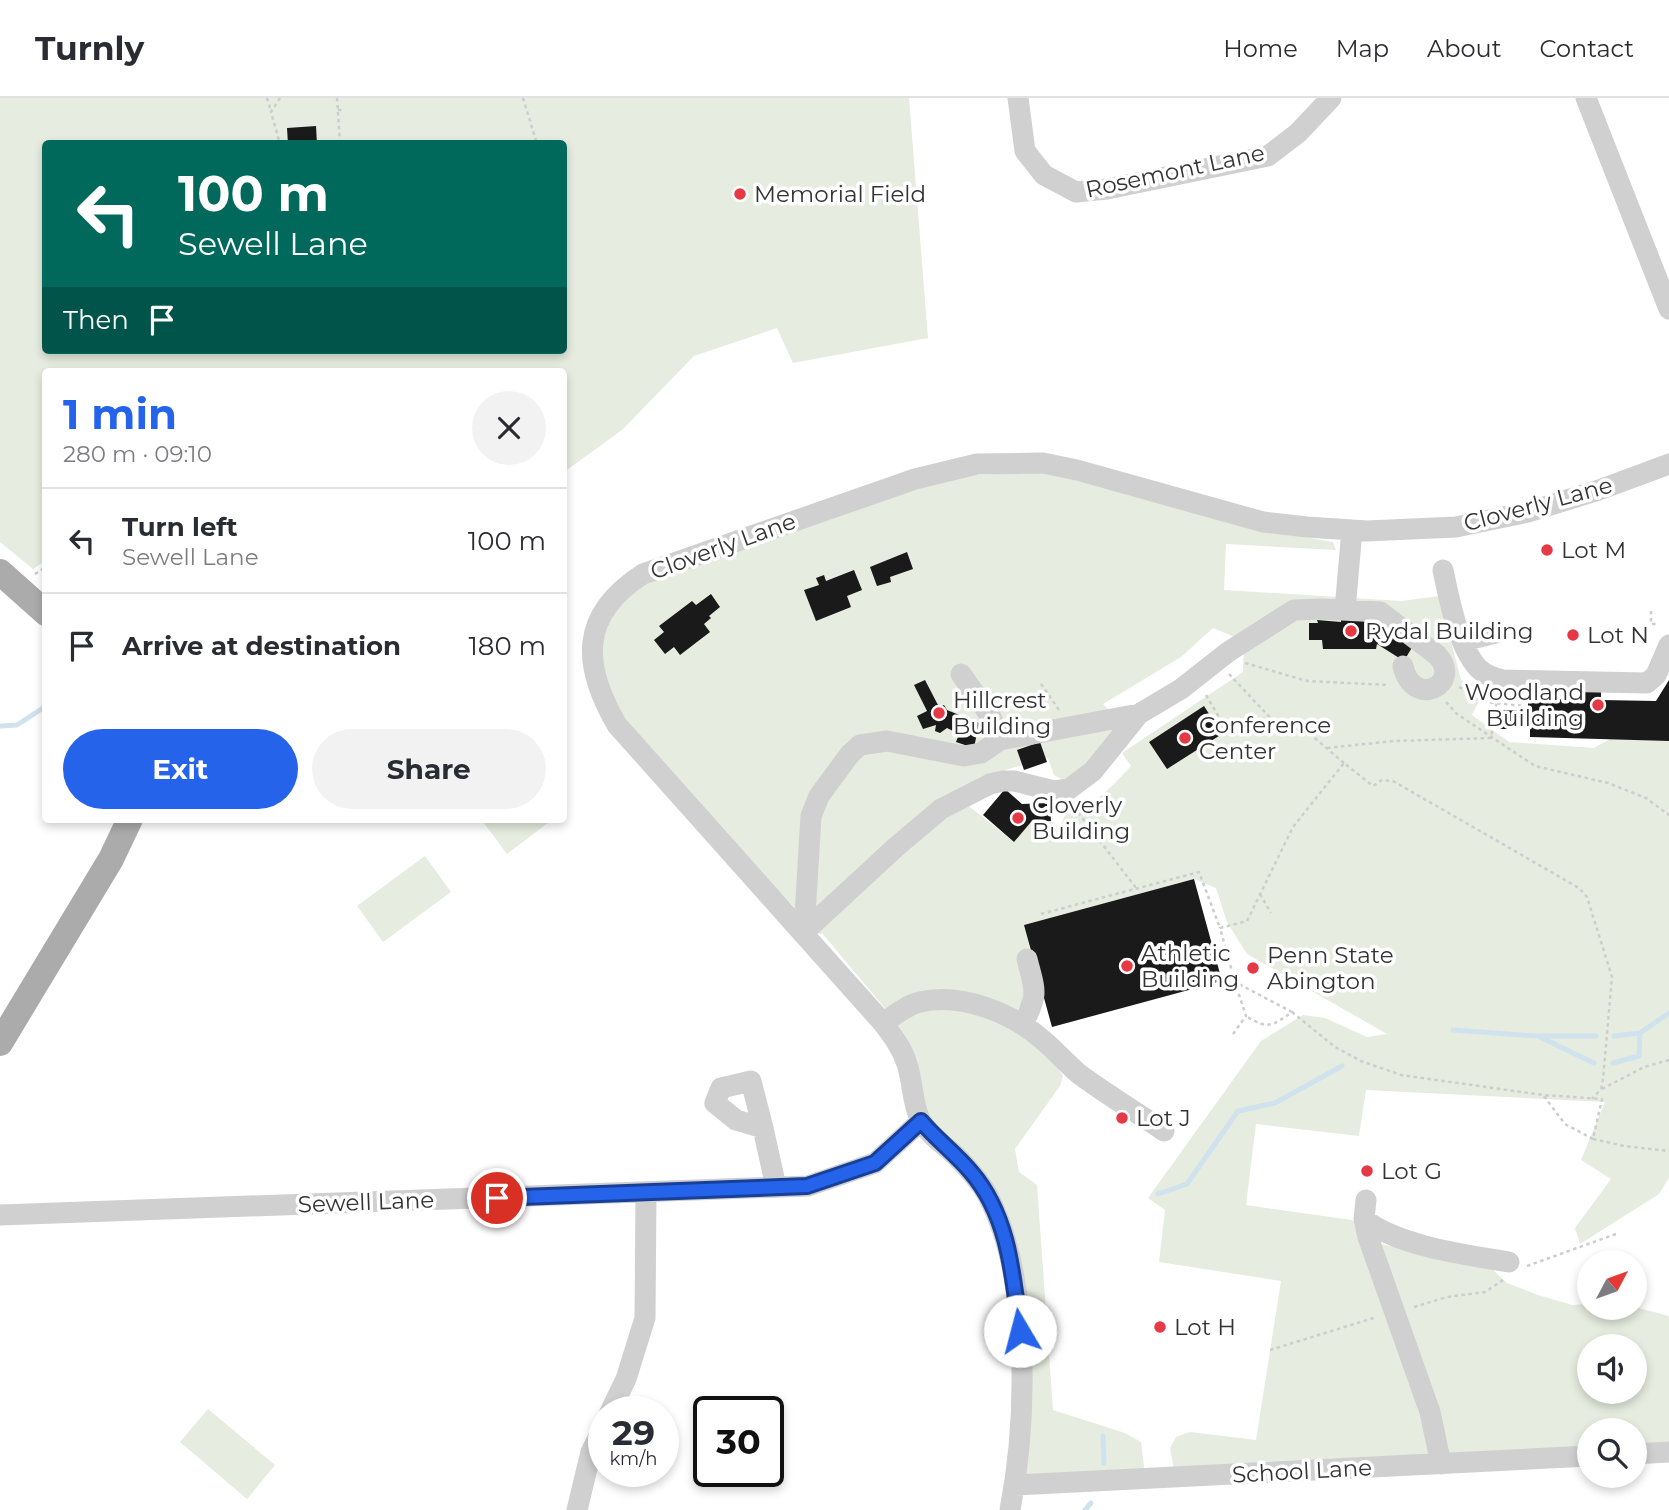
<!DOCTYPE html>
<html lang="en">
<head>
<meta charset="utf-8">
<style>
	:root { --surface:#fff; --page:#f2f2f3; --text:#2b2b33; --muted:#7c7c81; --line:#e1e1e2; --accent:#2563eb }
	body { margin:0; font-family:Montserrat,sans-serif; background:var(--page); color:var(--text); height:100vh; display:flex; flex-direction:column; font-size:26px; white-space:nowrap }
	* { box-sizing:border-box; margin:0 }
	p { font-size:23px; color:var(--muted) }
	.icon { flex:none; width:38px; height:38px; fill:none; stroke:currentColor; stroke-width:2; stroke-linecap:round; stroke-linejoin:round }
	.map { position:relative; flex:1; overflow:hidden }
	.sheet { position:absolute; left:42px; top:270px; width:525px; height:455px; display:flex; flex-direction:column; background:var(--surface); border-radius:7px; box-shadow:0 4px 10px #0003 }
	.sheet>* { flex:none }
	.guide { position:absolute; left:42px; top:42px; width:525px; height:214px; border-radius:7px; box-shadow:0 4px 10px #0003; background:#00695c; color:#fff; overflow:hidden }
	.needle { width:46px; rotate:49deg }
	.buttons { position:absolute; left:1577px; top:1152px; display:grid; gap:14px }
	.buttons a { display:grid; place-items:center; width:70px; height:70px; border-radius:50%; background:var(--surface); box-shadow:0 4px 10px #0003; font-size:35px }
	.speed { position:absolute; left:588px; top:1298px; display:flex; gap:14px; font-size:35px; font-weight:700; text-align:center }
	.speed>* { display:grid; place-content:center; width:91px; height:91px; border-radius:50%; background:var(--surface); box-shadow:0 4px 10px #0003; line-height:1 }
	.speed small { font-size:18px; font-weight:400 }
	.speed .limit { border:4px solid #111; border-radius:10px; background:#fff; color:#111 }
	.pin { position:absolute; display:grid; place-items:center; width:60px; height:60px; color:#fff; margin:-30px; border:4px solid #fff; border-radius:50%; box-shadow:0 2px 7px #0007 }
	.me { position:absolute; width:77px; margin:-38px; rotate:352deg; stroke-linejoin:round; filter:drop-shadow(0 0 5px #0008) }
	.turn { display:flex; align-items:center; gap:24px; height:147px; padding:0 21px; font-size:32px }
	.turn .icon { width:91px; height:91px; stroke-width:2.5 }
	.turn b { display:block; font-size:49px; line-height:60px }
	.then { display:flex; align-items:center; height:66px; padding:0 21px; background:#0003; gap:14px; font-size:26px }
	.round { display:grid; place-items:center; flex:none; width:74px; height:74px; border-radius:37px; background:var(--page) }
	.summary { display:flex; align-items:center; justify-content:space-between; height:119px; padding:0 21px }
	h1 { font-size:42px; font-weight:700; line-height:52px; color:var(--accent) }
	.cta { display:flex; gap:14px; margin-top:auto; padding:14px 21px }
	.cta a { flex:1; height:80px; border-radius:42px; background:var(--accent); color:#fff; font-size:28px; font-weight:700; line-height:80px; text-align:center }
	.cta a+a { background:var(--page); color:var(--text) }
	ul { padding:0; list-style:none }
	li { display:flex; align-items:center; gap:21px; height:105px; padding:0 21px; border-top:2px solid var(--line) }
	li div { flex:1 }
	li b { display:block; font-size:26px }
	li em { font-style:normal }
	header { display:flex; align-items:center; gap:42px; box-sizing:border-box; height:98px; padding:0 35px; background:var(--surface); border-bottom:2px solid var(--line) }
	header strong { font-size:33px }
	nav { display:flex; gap:38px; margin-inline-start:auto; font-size:24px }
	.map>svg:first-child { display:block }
</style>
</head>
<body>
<header>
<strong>Turnly</strong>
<nav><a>Home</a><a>Map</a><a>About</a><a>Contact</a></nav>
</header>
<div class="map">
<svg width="1669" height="1412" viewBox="0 0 1669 1412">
	<rect width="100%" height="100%" fill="#fff"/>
	<path fill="#e6ecdf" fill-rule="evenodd" d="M0,0H909L928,240L793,265L777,230L694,258L622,332L564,374V273H46L45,463L33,471L0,444ZM46,46H564V252H46Z
		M1035,375L1075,379L1262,432L1333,444L1336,452L1226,446L1224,492L1401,503L1439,498L1461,582L1485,591L1472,617L1509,644L1594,650L1610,641L1669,643V1080L1659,1096L1580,1146L1575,1130L1611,1081L1581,1062L1605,1004L1366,992L1359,1038L1256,1026L1246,1107L1352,1122L1381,1146L1490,1169L1507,1185L1538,1197L1572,1207L1589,1206V1209H1635L1669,1218V1345L1635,1347L1634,1332H1589V1349L1256,1364L1255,1371L1175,1377L1170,1350L1176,1339L1190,1334L1256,1342L1281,1183L1159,1164L1165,1112L1148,1100L1261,943L1303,917L1325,920L1367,939L1387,936L1247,856L1227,824L1216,790L1194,781L1025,827C1032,854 1035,890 1017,912L1003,908L888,914L822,835L820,837L637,640C629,628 618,617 612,604C596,569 597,520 630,495C636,489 646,486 653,481L934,383L975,377ZM1213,530L1244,543L1243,574L1122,655L1131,668C1108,693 1097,705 1065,717L1060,729L1051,723L1031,724L1014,744L965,705L1005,672L1048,660L1054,677L1063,682L1077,676L1115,634L1112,616L1103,606L1181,559ZM1589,1248H1634V1293H1589Z
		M481,721H553L507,756Z
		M425,758L451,794L383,844L357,808Z
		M943,910C986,919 1008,921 1041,953C1050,961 1057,968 1063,978L1060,988L1015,1051L1019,1074L1037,1087L1053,1312L1125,1335L1141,1344L1144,1368L1141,1378L1019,1382L1020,1161L933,1024C917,990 922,958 897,925L916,914Z
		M208,1311L275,1367L247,1401L180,1344Z"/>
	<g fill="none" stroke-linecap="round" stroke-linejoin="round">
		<path stroke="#cfe2ee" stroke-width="5" d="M0,628L17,627L46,608
			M1453,932L1536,938H1596
			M1614,938L1640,935L1669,915
			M1540,939L1594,965
			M1613,965L1639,958L1640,935
			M1158,1096L1187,1086L1238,1013L1275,1005L1342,968
			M1103,1338L1104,1365
			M1085,1412L1091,1405"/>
	</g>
	<path fill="#1a1a1a" d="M316,28L317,46H288L287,30Z
		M907,454L913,471L890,479L891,484L877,488L870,469Z
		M854,472L862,492L847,498L851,509L816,523L804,492L819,487L816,480L824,477L826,483Z
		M711,496L720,509L709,518L711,520L704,526L710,534L680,557L674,549L665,556L654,542L664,534L659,528L692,503L696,507Z
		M1341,518L1371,519L1414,546L1404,563L1377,546L1376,551H1323L1322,542H1309V525H1318L1317,522L1341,524Z
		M925,582L939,609L944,607L947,612L979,625L974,650L956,644L959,636L947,630L940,635L935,633L936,627L923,631L917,618L927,613L914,587Z
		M1669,582V643L1530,639V631H1500V612L1528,613V600L1583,602L1582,592H1601V602L1656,603Z
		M1204,608L1222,636L1167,671L1149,644Z
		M1040,644L1047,664L1024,672L1017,652Z
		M1005,691L1022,706L1050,705L1051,723L1031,724L1014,744L983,717Z
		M1194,781L1222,883L1052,929L1024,827Z"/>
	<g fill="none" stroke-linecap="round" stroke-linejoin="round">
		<path stroke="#cdcdcd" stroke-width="2.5" stroke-dasharray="3.5 3.5" stroke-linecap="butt" d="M267,0L271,13
			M280,0L271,14L280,46
			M337,0L340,46
			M523,0L537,46
			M338,12H345
			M35,476L46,469
			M1651,513V526H1658
			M1245,565L1307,583L1389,587
			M1229,576L1277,627
			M1041,586L1059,612
			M1459,589L1486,604L1524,608
			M1206,597L1226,631L1237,625L1252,623L1291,629L1310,636L1344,665
			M1446,604L1457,616L1535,668L1608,685L1646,700L1669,717
			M1327,650L1394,643L1491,640L1497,601
			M1074,709L1136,790
			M1260,796L1271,815
			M1041,816L1199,774L1220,830
			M1235,884L1220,830L1247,823L1293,729L1344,665L1373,688L1382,682L1393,683L1579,790L1587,799L1612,879L1603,981L1601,991L1592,1001
			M1292,914L1335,949L1361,963L1401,977L1543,997L1602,1001L1593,1041L1565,1026L1543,997
			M1233,936L1246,918L1235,884L1292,914C1272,928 1268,932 1246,918
			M1602,991L1644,969L1669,962
			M1593,1041L1624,1048L1669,1053
			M1527,1168L1616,1136
			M1414,1209L1447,1199L1485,1194L1503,1182
			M1270,1252L1377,1219"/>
		<path stroke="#d0d0d0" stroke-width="21" d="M1018,0L1025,53L1044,77L1076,94L1107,91L1268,58L1298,35L1331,0
			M1586,0L1669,211
			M1443,472C1449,501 1458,548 1478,570C1485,577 1493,580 1503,582L1647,585L1656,577L1669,547
			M1345,512L1352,432
			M1463,543L1496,535
			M961,576L991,619L1000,642
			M804,834L896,749L941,711L990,686L1003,683H1014L1054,693L1069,691L1093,673L1139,616L1181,591L1228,554L1294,512L1322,511L1380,514L1437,557C1464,586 1413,612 1403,568
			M804,834L811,718L819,698L850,656L860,647L887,643L964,658L981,655L1000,642L1139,616
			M883,925C895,917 907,907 920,904C962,894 1014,916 1044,943C1056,953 1067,966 1079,976C1106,996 1136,1014 1164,1033
			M1023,926C1039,895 1035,893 1027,861
			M763,1030L751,983L721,990L715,1005L736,1022L763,1030L776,1089
			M1366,1102L1364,1121L1368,1139L1430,1314L1441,1366
			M0,1117L808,1088L875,1065L921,1023
			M1364,1121C1397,1148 1467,1157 1509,1164
			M610,1314L626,1281L645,1220L646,1095
			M1634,1356L1669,1354
			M1015,1387L1589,1358
			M577,1412L591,1354L604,1328
			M1010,1412C1027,1324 1031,1179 988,1098C980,1083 967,1069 955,1057C943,1046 929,1037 921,1023C912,1006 913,984 907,966C902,950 893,938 883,925L617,627C582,567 579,517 643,476L915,381L977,366L1043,365L1077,372L1263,424L1307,429L1367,433L1456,429L1528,414L1599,392L1669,366"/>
		<path stroke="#ababab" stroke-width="26" d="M0,474L46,515
			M0,945L111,761L130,721"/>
	</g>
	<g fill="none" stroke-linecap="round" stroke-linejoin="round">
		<g stroke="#184099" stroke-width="18">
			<path id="route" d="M497,1100L807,1088L875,1065L921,1023C936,1041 955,1055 971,1074C1009,1118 1013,1178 1020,1233"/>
		</g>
		<use href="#route" stroke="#2563eb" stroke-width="12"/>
	</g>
	<g fill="#e63946" stroke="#fff" stroke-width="2.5">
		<circle cx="740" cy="96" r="7"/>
		<circle cx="1547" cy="452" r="7"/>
		<circle cx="1351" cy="533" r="7"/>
		<circle cx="1573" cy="537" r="7"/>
		<circle cx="1598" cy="607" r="7"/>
		<circle cx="939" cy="615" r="7"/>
		<circle cx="1185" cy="640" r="7"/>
		<circle cx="1018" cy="720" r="7"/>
		<circle cx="1127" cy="868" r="7"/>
		<circle cx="1253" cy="870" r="7"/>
		<circle cx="1122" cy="1020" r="7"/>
		<circle cx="1367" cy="1073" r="7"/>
		<circle cx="1160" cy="1229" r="7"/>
	</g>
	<g text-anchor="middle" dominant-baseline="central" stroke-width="7" stroke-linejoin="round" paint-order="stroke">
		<g font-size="23" fill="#333" stroke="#fff">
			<text transform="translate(1175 73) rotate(-12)">Rosemont Lane</text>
			<text transform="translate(1538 406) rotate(-15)">Cloverly Lane</text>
			<text transform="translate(723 448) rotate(-20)">Cloverly Lane</text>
			<text transform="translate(366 1104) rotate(-2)">Sewell Lane</text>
			<text transform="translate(1302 1373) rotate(-3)">School Lane</text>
		</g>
		<g font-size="23" fill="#333" stroke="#fff" text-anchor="start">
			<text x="754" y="96">Memorial Field</text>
			<text x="1561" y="452">Lot M</text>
			<text x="1365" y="533">Rydal Building</text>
			<text x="1587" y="537">Lot N</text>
			<text x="1584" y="594" text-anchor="end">Woodland<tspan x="1584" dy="26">Building</tspan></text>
			<text x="953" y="602">Hillcrest<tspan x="953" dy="26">Building</tspan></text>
			<text x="1199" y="627">Conference<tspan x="1199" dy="26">Center</tspan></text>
			<text x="1032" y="707">Cloverly<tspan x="1032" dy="26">Building</tspan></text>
			<text x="1141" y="855">Athletic<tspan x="1141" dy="26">Building</tspan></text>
			<text x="1267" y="857">Penn State<tspan x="1267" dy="26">Abington</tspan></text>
			<text x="1136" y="1020">Lot J</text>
			<text x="1381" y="1073">Lot G</text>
			<text x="1174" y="1229">Lot H</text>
		</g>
	</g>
</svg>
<div class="buttons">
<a><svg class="needle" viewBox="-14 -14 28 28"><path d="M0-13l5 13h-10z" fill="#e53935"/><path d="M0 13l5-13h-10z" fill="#7c7c81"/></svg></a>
<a><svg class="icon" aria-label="sound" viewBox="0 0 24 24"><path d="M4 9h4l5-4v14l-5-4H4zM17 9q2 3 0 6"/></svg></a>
<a><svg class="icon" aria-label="search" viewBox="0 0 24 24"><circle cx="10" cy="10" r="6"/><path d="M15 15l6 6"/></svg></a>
</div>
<div class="speed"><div>29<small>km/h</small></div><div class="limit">30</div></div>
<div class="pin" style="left:497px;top:1100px;background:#d93025"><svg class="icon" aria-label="arrive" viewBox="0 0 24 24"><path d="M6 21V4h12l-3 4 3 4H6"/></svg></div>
<svg class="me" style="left:1020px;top:1233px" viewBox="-20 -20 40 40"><circle r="19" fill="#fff"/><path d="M0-13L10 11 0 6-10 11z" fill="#2563eb"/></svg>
<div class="guide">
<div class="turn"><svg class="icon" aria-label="left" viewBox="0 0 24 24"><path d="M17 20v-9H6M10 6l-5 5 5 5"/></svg><div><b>100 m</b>Sewell Lane</div></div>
<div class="then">Then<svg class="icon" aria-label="arrive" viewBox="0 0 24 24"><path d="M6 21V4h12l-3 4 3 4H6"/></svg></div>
</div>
<section class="sheet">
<div class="summary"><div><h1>1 min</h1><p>280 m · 09:10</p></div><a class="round"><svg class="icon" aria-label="close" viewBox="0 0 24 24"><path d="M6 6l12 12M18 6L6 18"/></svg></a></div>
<ul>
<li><svg class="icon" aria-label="left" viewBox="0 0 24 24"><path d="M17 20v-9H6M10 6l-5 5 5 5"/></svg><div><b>Turn left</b><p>Sewell Lane</p></div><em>100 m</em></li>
<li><svg class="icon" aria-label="arrive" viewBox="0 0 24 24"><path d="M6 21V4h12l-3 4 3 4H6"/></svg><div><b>Arrive at destination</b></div><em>180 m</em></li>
</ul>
<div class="cta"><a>Exit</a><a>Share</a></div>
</section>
</div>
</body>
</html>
